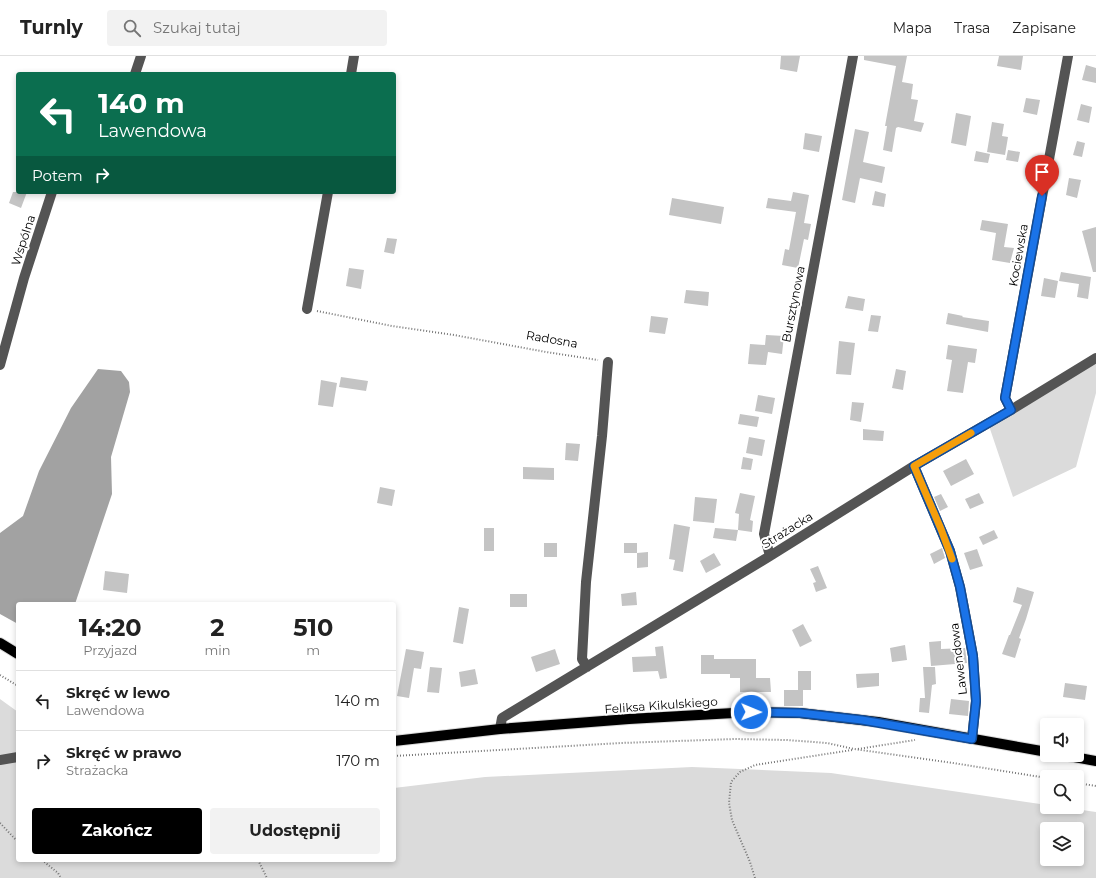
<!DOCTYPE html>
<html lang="pl">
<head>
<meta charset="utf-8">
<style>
	:root { --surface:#fff; --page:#f2f2f2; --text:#222; --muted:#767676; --line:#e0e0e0; --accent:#000 }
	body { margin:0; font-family:Montserrat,sans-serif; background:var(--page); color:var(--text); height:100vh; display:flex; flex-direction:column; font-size:15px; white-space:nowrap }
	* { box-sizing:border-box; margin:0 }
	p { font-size:13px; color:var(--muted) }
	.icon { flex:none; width:22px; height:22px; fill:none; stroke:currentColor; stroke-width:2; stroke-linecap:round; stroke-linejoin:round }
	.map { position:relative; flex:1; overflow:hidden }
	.panel { position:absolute; left:16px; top:546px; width:380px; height:260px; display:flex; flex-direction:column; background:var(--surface); border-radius:4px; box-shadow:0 2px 6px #0003 }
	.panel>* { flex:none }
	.guide { position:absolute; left:16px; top:16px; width:380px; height:122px; border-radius:4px; box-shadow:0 2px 6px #0003; background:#0b6e4f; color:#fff; overflow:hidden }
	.controls { position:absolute; left:1040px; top:662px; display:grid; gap:8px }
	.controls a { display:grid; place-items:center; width:44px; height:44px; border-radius:4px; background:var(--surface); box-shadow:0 2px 6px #0003; font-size:20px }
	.pin { position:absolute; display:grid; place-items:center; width:34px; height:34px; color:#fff; margin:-41px -17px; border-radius:50% 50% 50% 0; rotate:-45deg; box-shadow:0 0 4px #0007 }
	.pin .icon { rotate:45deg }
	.me { position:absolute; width:44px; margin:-22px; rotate:91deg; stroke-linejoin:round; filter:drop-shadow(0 0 3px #0008) }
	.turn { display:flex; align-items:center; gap:14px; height:84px; padding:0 16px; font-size:18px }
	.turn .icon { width:52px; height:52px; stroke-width:2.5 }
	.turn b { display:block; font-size:28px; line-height:34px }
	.then { display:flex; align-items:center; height:38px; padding:0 16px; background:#0003; gap:8px; font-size:15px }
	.eta { display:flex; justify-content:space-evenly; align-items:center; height:68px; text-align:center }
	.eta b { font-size:24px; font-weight:700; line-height:28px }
	.action { display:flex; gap:8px; margin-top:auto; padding:8px 16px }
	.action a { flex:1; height:46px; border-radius:4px; background:var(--accent); color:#fff; font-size:16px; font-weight:700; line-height:46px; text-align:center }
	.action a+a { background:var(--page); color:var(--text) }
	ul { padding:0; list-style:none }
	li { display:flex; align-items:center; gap:12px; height:60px; padding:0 16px; border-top:1px solid var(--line) }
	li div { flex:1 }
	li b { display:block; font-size:15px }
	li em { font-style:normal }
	header { display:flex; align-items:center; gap:24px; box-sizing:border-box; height:56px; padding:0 20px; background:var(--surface); border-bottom:1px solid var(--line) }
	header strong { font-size:19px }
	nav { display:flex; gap:22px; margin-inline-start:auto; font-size:14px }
	.search { width:280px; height:36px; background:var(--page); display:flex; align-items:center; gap:10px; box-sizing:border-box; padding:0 14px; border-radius:4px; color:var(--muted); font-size:15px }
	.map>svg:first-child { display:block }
</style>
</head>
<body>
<header>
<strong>Turnly</strong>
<div class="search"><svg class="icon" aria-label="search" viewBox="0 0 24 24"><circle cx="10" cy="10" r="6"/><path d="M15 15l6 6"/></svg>Szukaj tutaj</div>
<nav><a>Mapa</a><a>Trasa</a><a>Zapisane</a></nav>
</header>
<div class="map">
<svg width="1096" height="822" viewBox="0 0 1096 822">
	<rect width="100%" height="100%" fill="#fff"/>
	<path fill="#dbdbdb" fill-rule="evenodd" d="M1096,305V337L1076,411L1013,441L988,367Z
		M0,643L18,656V804H394V732L485,721L692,711L831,717L1047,749V751H1061L1096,756V822H0ZM1047,773H1077V803H1047Z"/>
	<path fill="#a2a2a2" d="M98,313L121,315L129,326L130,336L111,401L112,438L75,548H18V568L0,558V477L23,460L39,415L71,352Z"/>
	<path fill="#c4c4c4" d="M781,0H800L797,16L780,13Z
		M864,0H907L902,26L913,28L911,43L918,44L914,65L924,67L921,76L898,71L896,72L892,96L883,94L887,70H885L896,10L864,4Z
		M999,0H1023L1021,14L997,10Z
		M1086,9L1096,12V27L1082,24Z
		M1026,42L1040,44L1037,59L1023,56Z
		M1081,48L1092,51L1089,67L1077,64Z
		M956,57L971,60L966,90L951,87Z
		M992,66L1004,68L1002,80L1008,81L1005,99L987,96Z
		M855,73L869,76L863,106L885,111L882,127L860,122L855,147L842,144Z
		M805,77L822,80L819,96L803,93Z
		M1077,85L1085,87L1082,101L1073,99Z
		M1008,94L1020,96L1018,106L1006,104Z
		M976,95L990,98L988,107L974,105Z
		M1069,122L1081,124L1077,142L1066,139Z
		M875,135L886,138L884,151L872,149Z
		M13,136H27L21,152L9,147Z
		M793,136L809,139L804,167L811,168L808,184L804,183L798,212L782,209L785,193L789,194L796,156L766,152L768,142L791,145Z
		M672,142L724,151L721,168L669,159Z
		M982,164L1008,168L1004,191L1014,192L1010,207L992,204L996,177L980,174Z
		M1096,171V216H1093L1082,175Z
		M387,182L397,183L394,198L384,196Z
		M349,212L364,214L361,233L346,230Z
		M1061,216L1091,221L1088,243L1077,241L1079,228L1059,225Z
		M1044,222L1058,225L1055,242L1041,240Z
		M686,234L709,236L708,250L684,247Z
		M848,240L865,243L863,255L845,252Z
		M948,257L963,260L962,261L989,265L988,276L946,268Z
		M871,259L881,260L878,276L868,275Z
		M651,260L668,262L665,278L649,276Z
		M766,279L784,280L782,298L768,296L766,309L748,308L750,288L765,289Z
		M839,285L855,287L851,319L836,318Z
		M948,289L977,293L975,307L968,306L963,337L947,335L952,304L946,303Z
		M896,313L906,315L903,334L892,332Z
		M341,321L368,325L366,335L339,331Z
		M321,324L337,327L333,351L318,349Z
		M758,339L775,342L772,358L755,355Z
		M852,346L864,347L861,366L850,364Z
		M740,358L759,361L757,371L738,368Z
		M863,373L884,375L883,385L863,384Z
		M749,381L765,384L762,400L746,397Z
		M566,387L580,388L578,405L565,404Z
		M743,401L753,403L751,414L741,413Z
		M966,403L974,418L951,430L943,415Z
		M523,411L554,412V424L523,423Z
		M380,431L395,434L392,450L377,447Z
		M740,437L755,440L750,464L753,465L752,476L738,474L739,458L735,457Z
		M979,437L984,447L970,453L965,443Z
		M941,438L948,451L940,455L934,441Z
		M695,441L717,443L714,467L693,465Z
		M674,468L690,471L683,516L673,514L675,504L669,503Z
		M484,472H494V495H484Z
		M715,472L738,474L736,485L713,482Z
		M994,474L998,482L983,489L979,481Z
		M544,487H557V501H544Z
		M624,487H637V497L648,496V511L637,512V497H624Z
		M942,492L945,502L934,508L930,498Z
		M977,493L983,510L970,514L964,497Z
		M714,497L721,509L706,517L700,505Z
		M818,510L827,532L816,536L813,527L816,526L810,513Z
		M105,515L129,518L127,537L103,534Z
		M1017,531L1034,536L1026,563L1019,582L1021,583L1015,602L1002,598L1009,579H1010L1022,549L1013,546Z
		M636,536L637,549L622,550L621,538Z
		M510,538H527V551H510Z
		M459,551L469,553L463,588L453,586Z
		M803,568L812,585L800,591L792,574Z
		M941,585V593L965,592L967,607L931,610L929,586Z
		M905,589L907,604L892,606L890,592Z
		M663,590L667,622L660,623L658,615L633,616L632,601L656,600L655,591Z
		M406,593L424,596L421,613L414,612L409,642L397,640Z
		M555,593L560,608L536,616L531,601Z
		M701,599H714V603H756V622H770L771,636H740V622H730V618H701Z
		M430,611L442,612L439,637L427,636Z
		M923,611H935L936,628L932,629L929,657L919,656L920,642H925Z
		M475,613L478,628L461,631L459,616Z
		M798,615H811V634H803V650H784V634H798Z
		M879,617V630L857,632L856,618Z
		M1065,627L1087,630L1085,644L1063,641Z
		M951,643L969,645L968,660L949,658Z"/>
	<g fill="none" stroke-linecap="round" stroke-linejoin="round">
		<g stroke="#dbdbdb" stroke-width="12">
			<path id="major" d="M0,587L18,598
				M394,685L500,673L629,663L751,656L800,657L878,666L1047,696
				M1063,699L1096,705"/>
		</g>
		<path stroke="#767676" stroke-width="2" stroke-dasharray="1 2" stroke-linecap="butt" d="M317,255L392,270L454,279L546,296L598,304
			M0,619L18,630
			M858,693L915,684
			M394,700L621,687L735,683L787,684L827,687L854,693L953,707L1047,722
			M1077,727L1096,730
			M0,767L18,786
			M42,804L58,817L61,822
			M258,804L267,822
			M755,822L750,806L732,764L729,747L731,726L740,716L755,709L852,694"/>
		<path stroke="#545454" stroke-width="10" d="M135,18L141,0
			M351,18L354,0
			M307,253L328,136
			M0,309L24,222L52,136
			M1011,354L1005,342L1068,0
			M914,410L950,495L960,531L973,600L976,645L972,683
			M770,500L764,478L853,0
			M587,611L582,603L586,526L602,380L608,306
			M500,673L502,662L770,500L914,410L1011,354L1096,302
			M0,704L18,701"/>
		<use href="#major" stroke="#000" stroke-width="10"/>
	</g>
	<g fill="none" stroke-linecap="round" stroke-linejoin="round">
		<g stroke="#114b97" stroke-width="10">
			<path id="route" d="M751,656L800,657L862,664L972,683L976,645L973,600L960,531L950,495L914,410L1011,354L1005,342L1042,140"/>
		</g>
		<use href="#route" stroke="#1a73e8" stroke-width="7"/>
		<path stroke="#f59e0b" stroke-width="7" d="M952,503L941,473L914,410L971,377"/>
	</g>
	<g text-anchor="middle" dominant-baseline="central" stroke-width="4" stroke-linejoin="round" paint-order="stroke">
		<g font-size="12" fill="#000" stroke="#fff">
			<text transform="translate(23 184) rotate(-72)">Wspólna</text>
			<text transform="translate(1018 199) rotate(-80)">Kociewska</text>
			<text transform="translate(793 248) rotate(-79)">Bursztynowa</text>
			<text transform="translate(552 283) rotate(10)">Radosna</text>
			<text transform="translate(787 474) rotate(-32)">Strażacka</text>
			<text transform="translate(958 603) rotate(-97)">Lawendowa</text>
			<text transform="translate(661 649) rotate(-4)">Feliksa Kikulskiego</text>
		</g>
	</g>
</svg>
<div class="controls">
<a><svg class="icon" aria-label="sound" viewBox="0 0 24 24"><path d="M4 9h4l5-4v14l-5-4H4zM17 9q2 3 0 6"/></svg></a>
<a><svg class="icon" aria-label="search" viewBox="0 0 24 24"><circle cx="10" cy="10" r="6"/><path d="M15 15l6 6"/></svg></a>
<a><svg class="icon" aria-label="layers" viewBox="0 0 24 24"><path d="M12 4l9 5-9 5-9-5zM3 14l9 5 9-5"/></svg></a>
</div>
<div class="pin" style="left:1042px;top:140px;background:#d93025"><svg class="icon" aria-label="arrive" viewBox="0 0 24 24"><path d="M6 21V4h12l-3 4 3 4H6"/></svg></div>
<svg class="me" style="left:751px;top:656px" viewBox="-20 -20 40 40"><circle r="17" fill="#1a73e8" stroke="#fff" stroke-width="3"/><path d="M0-11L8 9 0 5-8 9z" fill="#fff"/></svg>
<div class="guide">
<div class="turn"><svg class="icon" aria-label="left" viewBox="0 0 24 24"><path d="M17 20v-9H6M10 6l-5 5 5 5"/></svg><div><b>140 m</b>Lawendowa</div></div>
<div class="then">Potem<svg class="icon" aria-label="right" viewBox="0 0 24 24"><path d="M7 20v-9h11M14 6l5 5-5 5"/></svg></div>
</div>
<section class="panel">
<div class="eta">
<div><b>14:20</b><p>Przyjazd</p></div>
<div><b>2</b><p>min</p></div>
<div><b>510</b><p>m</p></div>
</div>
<ul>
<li><svg class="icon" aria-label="left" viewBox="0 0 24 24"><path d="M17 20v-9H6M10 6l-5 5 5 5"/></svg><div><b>Skręć w lewo</b><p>Lawendowa</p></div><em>140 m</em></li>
<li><svg class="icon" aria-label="right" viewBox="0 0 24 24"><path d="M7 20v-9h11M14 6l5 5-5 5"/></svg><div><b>Skręć w prawo</b><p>Strażacka</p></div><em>170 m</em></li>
</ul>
<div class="action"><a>Zakończ</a><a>Udostępnij</a></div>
</section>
</div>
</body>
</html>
